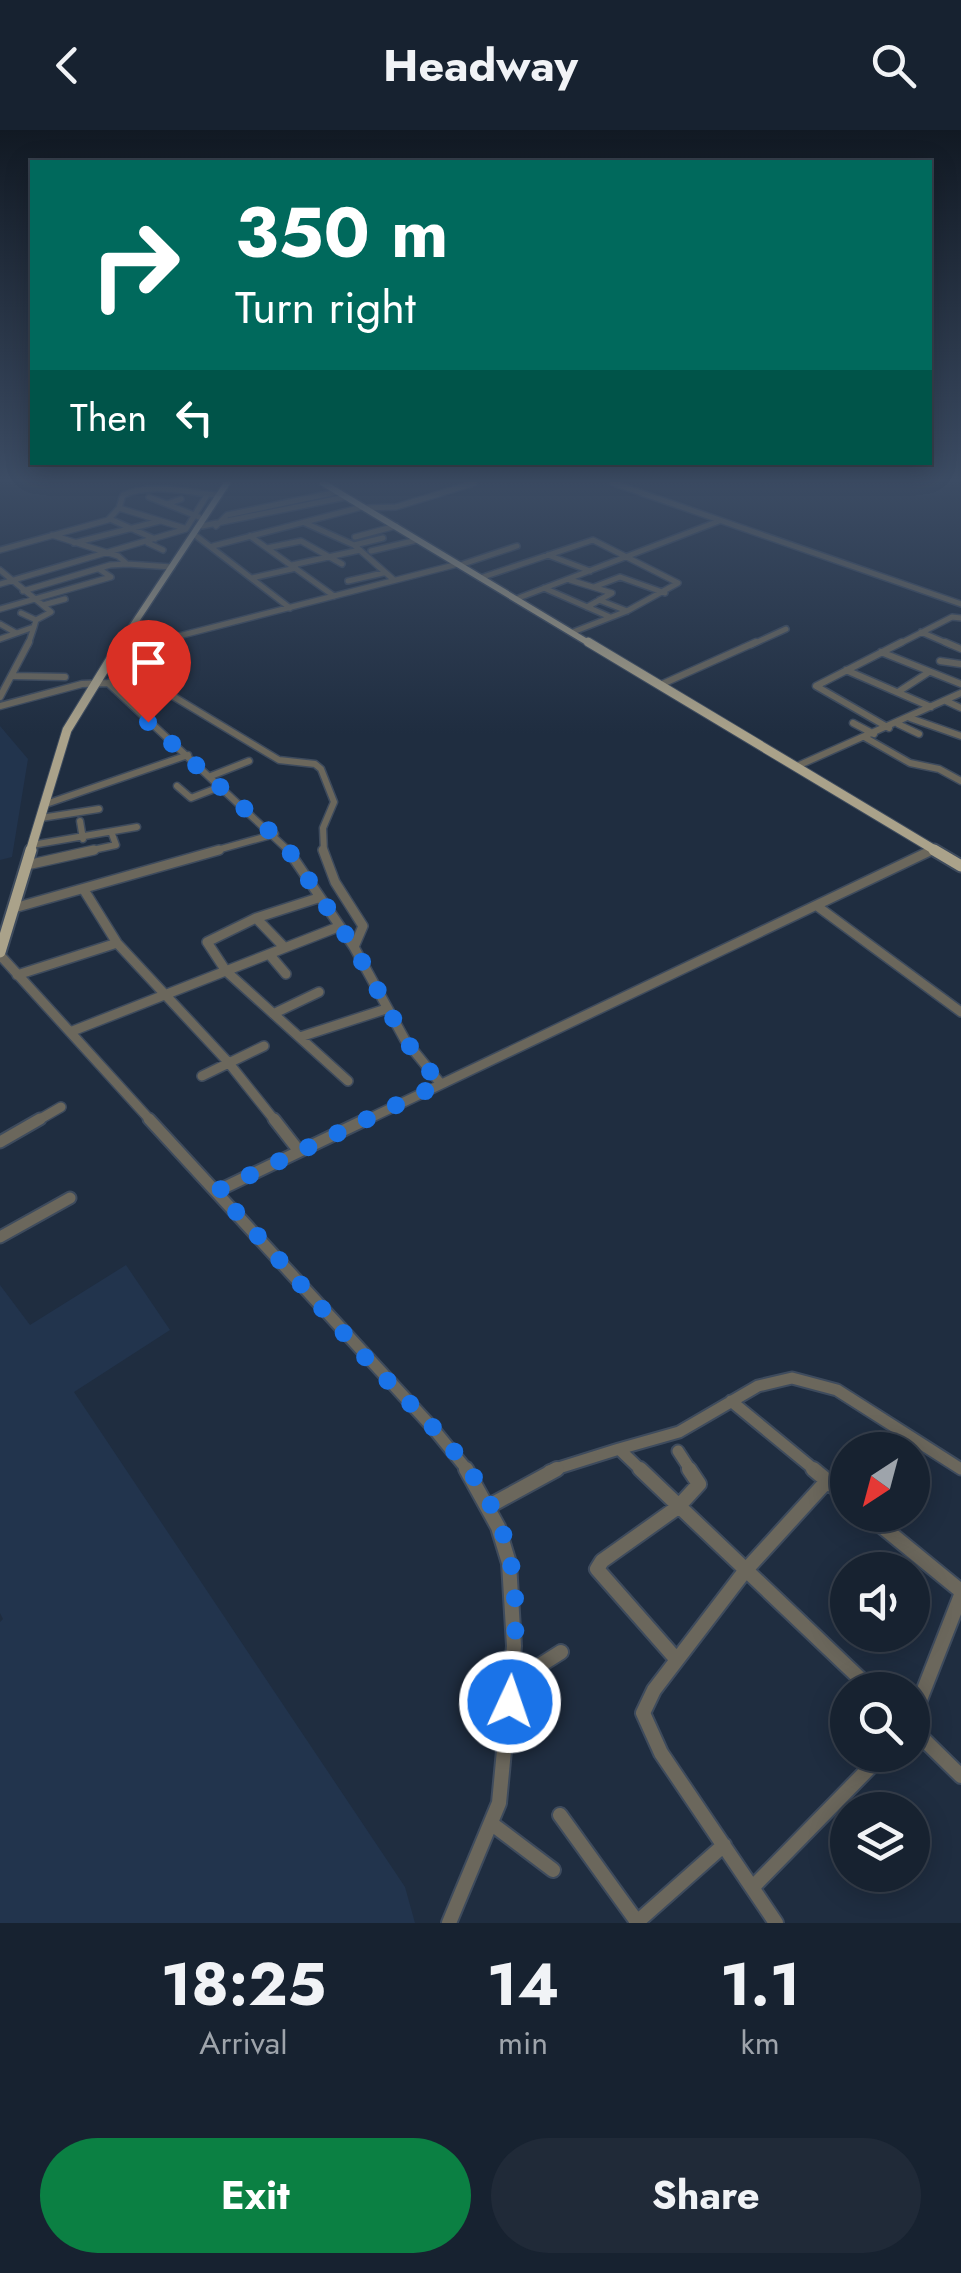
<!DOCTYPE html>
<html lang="en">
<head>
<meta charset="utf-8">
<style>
	:root { --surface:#172230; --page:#202a38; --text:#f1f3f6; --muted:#9ea4ab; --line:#363f4c; --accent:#0b8043 }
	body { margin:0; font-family:Jost,sans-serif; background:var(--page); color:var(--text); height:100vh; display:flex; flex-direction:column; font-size:38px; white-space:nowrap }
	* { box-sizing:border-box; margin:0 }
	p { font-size:32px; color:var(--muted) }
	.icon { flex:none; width:55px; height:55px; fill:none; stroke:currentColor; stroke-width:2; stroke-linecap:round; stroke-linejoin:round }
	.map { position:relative; height:1793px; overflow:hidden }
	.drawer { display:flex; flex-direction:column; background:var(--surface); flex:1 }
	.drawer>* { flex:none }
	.top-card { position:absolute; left:30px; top:30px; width:902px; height:305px; border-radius:0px; box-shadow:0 5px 25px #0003,0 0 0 2px var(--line); background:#00695c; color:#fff; overflow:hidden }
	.needle { width:65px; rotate:216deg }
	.fabs { position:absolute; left:830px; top:1302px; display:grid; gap:20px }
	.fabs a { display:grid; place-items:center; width:100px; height:100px; border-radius:50%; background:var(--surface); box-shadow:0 5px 25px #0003,0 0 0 2px var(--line); font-size:50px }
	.pin { position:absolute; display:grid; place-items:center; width:85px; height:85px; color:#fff; margin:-102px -42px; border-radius:50% 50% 50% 0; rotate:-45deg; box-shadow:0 0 10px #0007 }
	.pin .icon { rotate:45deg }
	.me { position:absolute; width:110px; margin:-55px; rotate:3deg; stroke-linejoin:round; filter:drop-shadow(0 0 8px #0008) }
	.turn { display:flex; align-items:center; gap:35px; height:210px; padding:0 40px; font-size:45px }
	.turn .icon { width:130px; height:130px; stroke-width:2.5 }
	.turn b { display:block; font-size:70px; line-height:85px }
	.then { display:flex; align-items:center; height:95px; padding:0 40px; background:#0003; gap:20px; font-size:38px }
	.eta { display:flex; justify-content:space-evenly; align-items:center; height:170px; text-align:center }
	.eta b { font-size:60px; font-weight:700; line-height:70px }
	.primary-button { display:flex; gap:20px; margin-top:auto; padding:20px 40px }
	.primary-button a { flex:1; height:115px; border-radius:60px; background:var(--accent); color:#fff; font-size:40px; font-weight:700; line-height:115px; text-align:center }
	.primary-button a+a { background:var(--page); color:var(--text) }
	header { display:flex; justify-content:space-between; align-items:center; height:130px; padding:0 40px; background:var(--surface); font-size:45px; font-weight:700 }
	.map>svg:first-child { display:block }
</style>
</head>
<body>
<header><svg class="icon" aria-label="back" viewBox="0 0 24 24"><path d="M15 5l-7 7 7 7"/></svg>Headway<svg class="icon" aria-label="search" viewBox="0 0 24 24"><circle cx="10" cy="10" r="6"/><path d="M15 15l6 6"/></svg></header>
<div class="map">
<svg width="961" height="1793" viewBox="0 0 961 1793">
	<rect width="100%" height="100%" fill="#1f2d40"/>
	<path fill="#22344d" d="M0,596L28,629L12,727L0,730Z
		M126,1135L170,1200L74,1262L405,1757L415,1793H0V1492L3,1489L0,1483V1155L30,1195Z"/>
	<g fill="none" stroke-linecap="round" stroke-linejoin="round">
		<g stroke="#3e4b5d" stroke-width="8">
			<path id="minor-far4" d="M613,353L961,474
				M149,367L199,387
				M167,374L181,369
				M119,378L184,398
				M366,378L396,377L474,353
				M110,389L155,409
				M305,393L354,415L394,450
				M202,396L346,367
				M216,396L227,385L337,362
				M52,405L118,426L127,434L172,437
				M195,405L290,478
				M250,406L334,466
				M355,407L396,396
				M74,413L160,391
				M148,413L163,420
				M354,415L383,408
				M213,416L362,377
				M267,418L301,411L342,434
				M0,420L108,390L119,378L123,365C156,352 185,363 219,365
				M371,421L417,410
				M548,425L590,441
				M292,435L360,420
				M460,435L517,416
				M0,440L51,482L36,490L34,497L0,509
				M252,448L296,438
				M480,448L593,410L678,453L627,481L573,502
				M570,450L612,463L587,477
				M348,451L383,443
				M0,454L186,399L207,365
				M594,457L620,447L665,463
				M544,458L610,487
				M23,461L110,435L127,434
				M516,469L719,391
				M599,470L627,481
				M43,475L65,469
				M0,479L111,447L99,439
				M21,483L36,490
				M0,494L16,503
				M921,502L951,515
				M28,515L34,497
				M144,515L458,434
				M751,515L786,499
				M897,515L952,487L961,488"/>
		</g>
		<g stroke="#3e4b5d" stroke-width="9">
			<path id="minor-far3" d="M945,512L961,519
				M115,522L153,512
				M881,522L961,554
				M940,531L961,534
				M846,540L931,577
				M14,546L65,547
				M108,553L119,551L133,561L161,559L279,630L315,634L321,639L334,672L323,698L324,722
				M660,555L756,512
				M898,562L929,542
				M0,567L29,512
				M946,571L961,578
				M0,576L82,554L108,553L290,722
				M910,588L961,606
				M853,593L874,604
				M898,594L919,604
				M889,598L816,556L902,512
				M866,608L910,633L939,639L961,651
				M795,637L961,563
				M211,646L249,631
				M177,656L191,668L222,656
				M46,674L188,625
				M41,688L99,679
				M80,691L83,709
				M32,715L137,697
				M83,722L116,715L112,704
				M210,722L275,704
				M927,722L934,719"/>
		</g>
		<g stroke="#3e4b5d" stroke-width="12">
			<path id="minor-far2" d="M288,720L354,817L405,910L441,954
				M323,720L335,752L363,796L354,817
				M27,735L94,720
				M84,760L117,813L228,932L276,992
				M318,768L256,788L207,812L226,841L348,951
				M817,776L961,882
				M14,778L219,720
				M256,788L284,817
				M269,824L286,844
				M0,825L152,992
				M17,845L117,813
				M275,883L319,862
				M70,902L338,797
				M300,907L386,879
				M202,946L264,916
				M35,992L61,977
				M362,992L932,720"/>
		</g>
		<g stroke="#3e4b5d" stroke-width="15">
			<path id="minor-far1" d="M149,989L432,1297L468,1341
				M274,989L299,1021
				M0,1012L40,989
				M217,1061L367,989
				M0,1107L70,1068
				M731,1271L816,1341
				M619,1319L679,1302L758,1256L792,1248L837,1260L961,1339
				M678,1321L691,1341
				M549,1341L619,1319L642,1341"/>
		</g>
		<g stroke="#3e4b5d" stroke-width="18">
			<path id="minor" d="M640,1339L872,1560
				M813,1339L848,1368
				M491,1375L557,1339
				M868,1385L961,1461
				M677,1530L597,1439L602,1431L678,1377L699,1354L689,1339
				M512,1553L561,1522
				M912,1590L961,1465
				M912,1598L961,1646
				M560,1685L638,1793
				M492,1694L553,1740
				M753,1757L882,1625
				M449,1793L499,1673L514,1516L509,1433L498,1397L466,1339
				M636,1793L724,1715
				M776,1793L661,1623L643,1583L654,1560L745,1441L827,1351"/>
		</g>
		<g stroke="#3e4b5d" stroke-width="9">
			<path id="major-far2" d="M323,353L592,515
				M120,515L227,353"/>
		</g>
		<g stroke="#3e4b5d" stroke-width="11">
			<path id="major-far1" d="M588,512L938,722
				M30,722L67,600L121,512"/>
		</g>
		<g stroke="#3e4b5d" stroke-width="15">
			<path id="major" d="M934,720L961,736
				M0,822L31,720"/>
		</g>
		<use href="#minor-far4" stroke="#6b675c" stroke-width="5"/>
		<use href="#minor-far3" stroke="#6b675c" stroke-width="6"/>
		<use href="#minor-far2" stroke="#6b675c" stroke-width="9"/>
		<use href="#minor-far1" stroke="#6b675c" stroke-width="11"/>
		<use href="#minor" stroke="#6b675c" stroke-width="14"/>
		<use href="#major-far2" stroke="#aaa28a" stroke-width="6"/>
		<use href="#major-far1" stroke="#aaa28a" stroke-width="9"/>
		<use href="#major" stroke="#aaa28a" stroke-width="11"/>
	</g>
	<linearGradient id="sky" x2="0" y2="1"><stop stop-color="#111923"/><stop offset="0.58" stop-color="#3c4c64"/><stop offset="1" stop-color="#3c4c64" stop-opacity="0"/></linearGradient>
	<rect width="961" height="604" fill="url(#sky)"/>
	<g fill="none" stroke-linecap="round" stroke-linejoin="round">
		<path stroke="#1a73e8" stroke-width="18" stroke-dasharray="0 32.4" d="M148,592L285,715L354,817L405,910L440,954L217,1061C267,1115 315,1171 364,1226C416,1283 484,1336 506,1413C521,1463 515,1521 510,1572"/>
	</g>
</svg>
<div class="fabs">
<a><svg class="needle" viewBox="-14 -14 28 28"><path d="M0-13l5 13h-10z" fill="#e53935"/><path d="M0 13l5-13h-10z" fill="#9ea4ab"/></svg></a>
<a><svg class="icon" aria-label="sound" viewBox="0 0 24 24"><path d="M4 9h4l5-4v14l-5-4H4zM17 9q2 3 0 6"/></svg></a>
<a><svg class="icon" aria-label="search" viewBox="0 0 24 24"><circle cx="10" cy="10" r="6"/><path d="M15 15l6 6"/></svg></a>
<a><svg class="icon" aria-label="layers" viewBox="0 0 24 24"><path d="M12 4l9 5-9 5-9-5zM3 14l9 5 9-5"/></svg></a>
</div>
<div class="pin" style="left:148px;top:592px;background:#d93025"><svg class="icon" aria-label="arrive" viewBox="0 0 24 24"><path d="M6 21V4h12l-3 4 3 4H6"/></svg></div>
<svg class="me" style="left:510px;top:1572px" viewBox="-20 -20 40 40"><circle r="17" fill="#1a73e8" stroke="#fff" stroke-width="3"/><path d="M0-11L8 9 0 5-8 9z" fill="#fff"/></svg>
<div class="top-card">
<div class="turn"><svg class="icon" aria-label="right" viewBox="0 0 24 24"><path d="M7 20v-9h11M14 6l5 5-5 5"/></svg><div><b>350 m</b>Turn right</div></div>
<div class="then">Then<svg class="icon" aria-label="left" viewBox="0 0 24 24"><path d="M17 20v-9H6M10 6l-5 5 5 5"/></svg></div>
</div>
</div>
<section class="drawer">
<div class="eta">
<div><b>18:25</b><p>Arrival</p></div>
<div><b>14</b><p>min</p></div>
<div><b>1.1</b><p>km</p></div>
</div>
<div class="primary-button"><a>Exit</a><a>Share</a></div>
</section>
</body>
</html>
